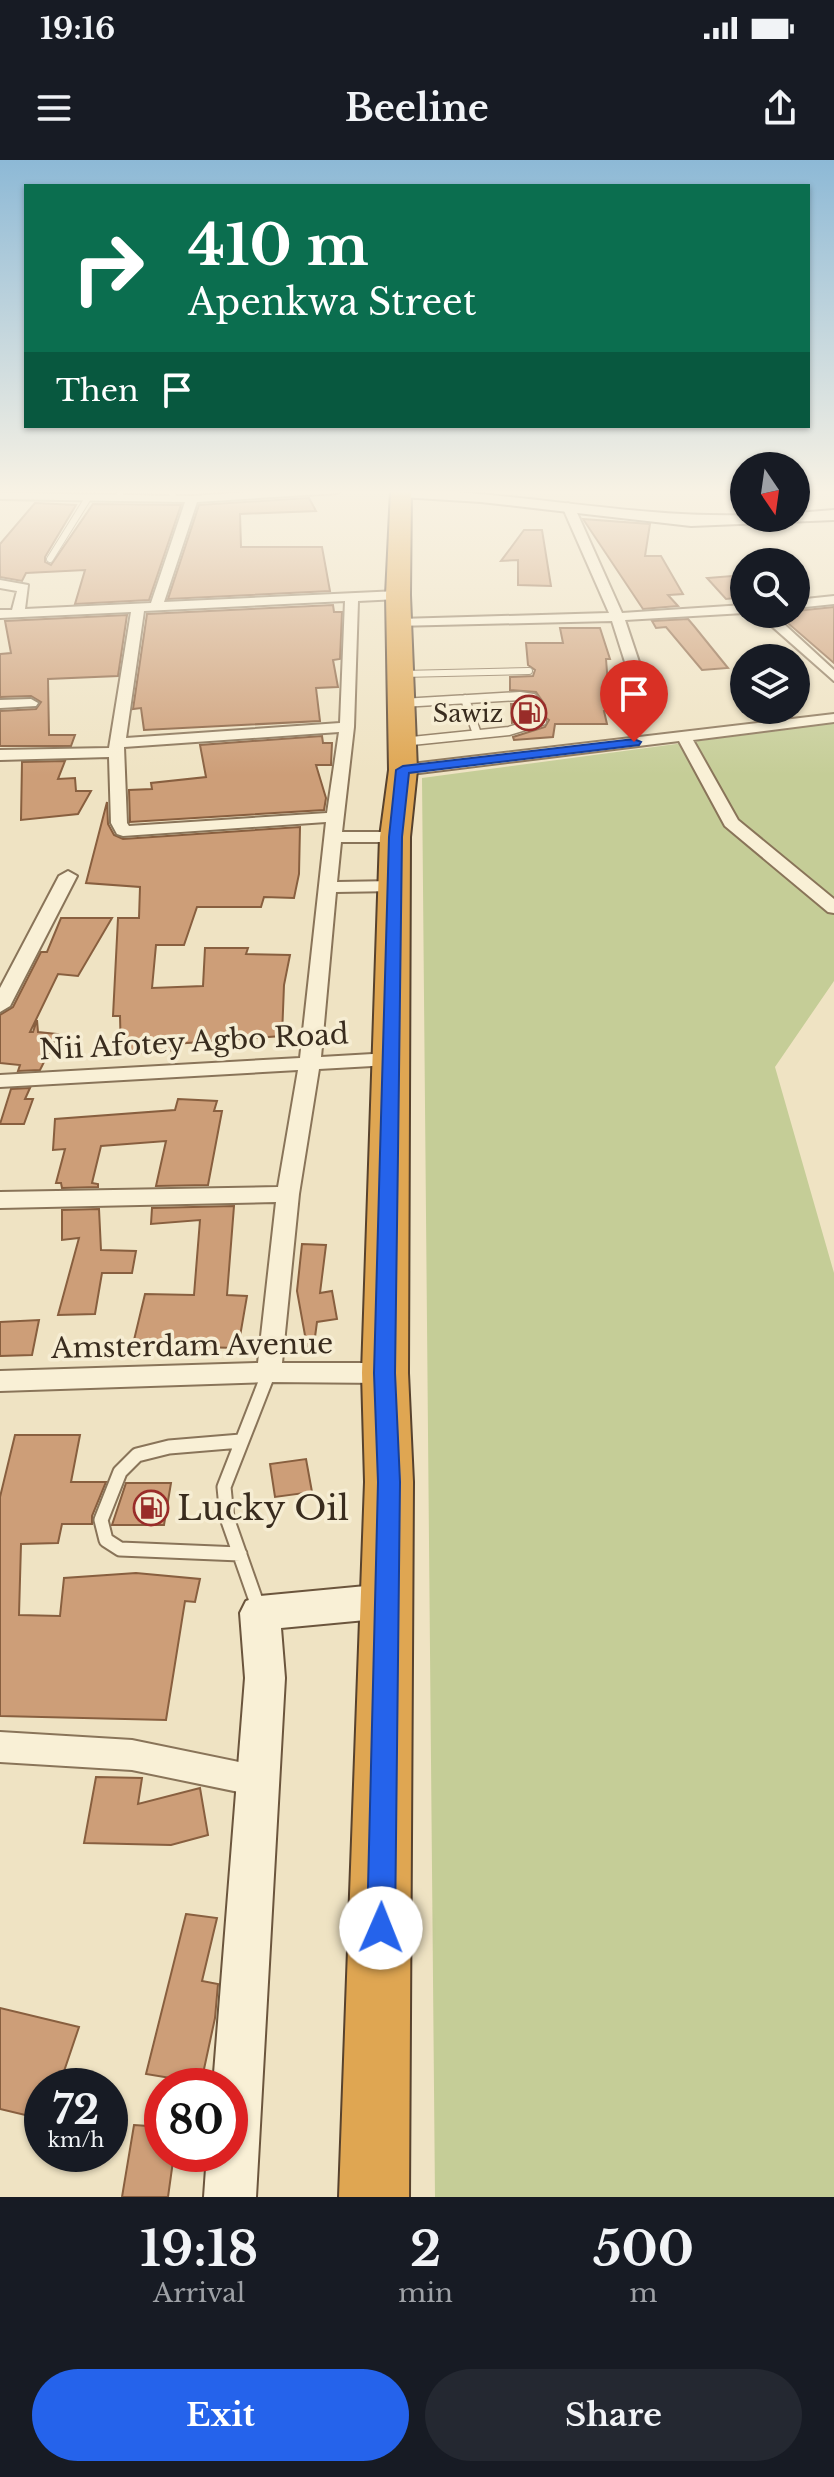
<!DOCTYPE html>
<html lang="en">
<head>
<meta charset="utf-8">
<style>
	:root { --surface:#171b24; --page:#242831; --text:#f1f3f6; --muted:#9ea1a6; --accent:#2563eb }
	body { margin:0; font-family:"Libre Baskerville",serif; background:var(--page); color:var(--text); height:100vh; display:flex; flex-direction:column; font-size:30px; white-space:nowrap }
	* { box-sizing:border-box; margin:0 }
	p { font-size:26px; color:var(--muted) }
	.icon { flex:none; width:44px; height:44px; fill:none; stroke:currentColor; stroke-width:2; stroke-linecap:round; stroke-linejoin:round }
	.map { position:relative; height:2037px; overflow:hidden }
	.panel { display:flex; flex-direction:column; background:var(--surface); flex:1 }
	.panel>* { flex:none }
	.guide { position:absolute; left:24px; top:24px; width:786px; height:244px; border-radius:0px; box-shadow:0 2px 6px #0004; background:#0b6e4f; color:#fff; overflow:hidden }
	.needle { width:52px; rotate:167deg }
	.buttons { position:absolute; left:730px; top:292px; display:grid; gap:16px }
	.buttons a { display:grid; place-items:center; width:80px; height:80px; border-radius:50%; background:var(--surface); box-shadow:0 2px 6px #0004; font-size:40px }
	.speed { position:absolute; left:24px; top:1908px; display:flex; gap:16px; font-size:40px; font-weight:700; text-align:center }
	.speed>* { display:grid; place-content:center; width:104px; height:104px; border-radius:50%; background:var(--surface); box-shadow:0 2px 6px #0004; line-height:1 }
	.speed small { font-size:20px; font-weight:400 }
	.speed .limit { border:12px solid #d22; background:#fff; color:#111 }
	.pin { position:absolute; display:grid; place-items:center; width:68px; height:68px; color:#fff; margin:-82px -34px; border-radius:50% 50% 50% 0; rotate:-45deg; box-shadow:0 0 8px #0007 }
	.pin .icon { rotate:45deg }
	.me { position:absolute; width:88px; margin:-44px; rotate:1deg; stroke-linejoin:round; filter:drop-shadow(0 0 6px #0008) }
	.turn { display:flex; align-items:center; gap:28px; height:168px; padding:0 32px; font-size:36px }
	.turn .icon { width:104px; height:104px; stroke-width:2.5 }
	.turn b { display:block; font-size:56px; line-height:68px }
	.then { display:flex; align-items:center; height:76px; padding:0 32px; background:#0003; gap:16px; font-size:30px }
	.eta { display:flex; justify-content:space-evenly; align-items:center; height:136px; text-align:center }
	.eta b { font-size:48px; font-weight:800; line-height:56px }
	.cta { display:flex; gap:16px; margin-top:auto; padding:16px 32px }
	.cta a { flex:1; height:92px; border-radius:48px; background:var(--accent); color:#fff; font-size:32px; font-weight:800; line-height:92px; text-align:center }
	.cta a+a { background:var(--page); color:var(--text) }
	.status { display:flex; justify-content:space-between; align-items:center; height:56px; padding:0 40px; background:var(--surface); direction:ltr }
	.status svg { height:22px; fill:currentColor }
	header { display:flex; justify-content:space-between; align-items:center; height:104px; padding:0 32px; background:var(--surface); font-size:36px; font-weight:800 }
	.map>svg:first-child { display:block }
</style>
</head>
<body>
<div class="status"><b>19:16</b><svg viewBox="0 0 49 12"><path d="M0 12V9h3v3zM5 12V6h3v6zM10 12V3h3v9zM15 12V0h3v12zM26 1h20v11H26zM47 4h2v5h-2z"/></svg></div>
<header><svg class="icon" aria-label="menu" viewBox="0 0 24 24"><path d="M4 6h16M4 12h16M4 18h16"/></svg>Beeline<svg class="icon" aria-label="share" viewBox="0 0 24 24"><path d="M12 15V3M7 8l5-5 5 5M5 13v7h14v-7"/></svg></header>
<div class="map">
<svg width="834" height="2037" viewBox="0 0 834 2037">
	<rect width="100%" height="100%" fill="#efe3c3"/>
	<path fill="#c5cd97" d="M834,563V821L775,907L834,1113V2037H435L422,618Z"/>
	<path fill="#cd9e78" stroke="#885f3f" stroke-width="2" d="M309,338L316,351L240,354L241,387H322L330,431L168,439L199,345Z
		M35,343L76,345L45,397V402L51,405L93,344L181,345L149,440L75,444L85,410L26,413L22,421L0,417V384Z
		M583,359L650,364L645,396H661L683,434L668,435L678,446L643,449Z
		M524,370H542L551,426L518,425V400L501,401Z
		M732,416L744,428V437L726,439L707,418Z
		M333,445L334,452H342L340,499L333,500L338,527L316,528L320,561L144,570L141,548L133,549L147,454Z
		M834,447V503L782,458L796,456V451Z
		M127,455L118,516L48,519L49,575H75L71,586H0V551L36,549L41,542L31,536L0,537V494L11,493L5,461Z
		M688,459L694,466L728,508L702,510L666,467L656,468L652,461Z
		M560,468H600L610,499H606L610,550L604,551L607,564H555L553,577L514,580L513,577L545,567L549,560L541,554L512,563L511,544H529L538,552L545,545L536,532L510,530V517L533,516L535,510L528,505L526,483H563Z
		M322,576L323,583H332L331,605H316L326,638L324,650L130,662L129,630L152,629L151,623L206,617L200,585Z
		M65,601L58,619L75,618L76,631H91L78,654L21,660L22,602Z
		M107,642L108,664L114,675L123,679L300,667L299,714L294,738L264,737L261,747H197L184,785H156L152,828L203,826L205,788H248L246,794L290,795L284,825L282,876L174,884L175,890L121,895L120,856H113L118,758H139L140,727L86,723Z
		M61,758H112L78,816L58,814L30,872H33L37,860L38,872L58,874L40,910L18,911L20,905L0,903V855L13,847L41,792H47Z
		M30,928L25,939H33L24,964H0L11,929Z
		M178,939L217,941L214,951H222L208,1025L156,1026L166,981L101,986L92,1023L98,1024V1027L62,1028L61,1023H56L65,989L53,990L55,959L175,950Z
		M234,1046L227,1135L247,1136L238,1188L197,1187L198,1182L134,1180L145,1134L194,1135L200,1060L151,1064L152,1048Z
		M99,1049L101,1090L136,1091L132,1113H102L95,1154L58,1155L79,1078L62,1080V1050Z
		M302,1084L326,1085L320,1133L332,1131L337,1159L317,1162L313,1192H308L297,1131Z
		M39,1160L32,1195L0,1196V1162Z
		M15,1275H80L71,1322H106L92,1356V1364H62L58,1383L21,1384L19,1455L60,1456L64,1418L136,1413L200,1419L195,1442L185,1441L166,1560L0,1556V1337Z
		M306,1299L312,1332L275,1337L270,1304Z
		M126,1323H171L164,1365H112Z
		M96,1617L142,1618L138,1644L200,1628L208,1675L171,1685L84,1683Z
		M186,1754L217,1758L202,1821L218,1824L215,1858L201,1923L146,1914Z
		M0,1848L79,1867L59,1926H42V1959L0,1949Z
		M134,1965L162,1967V1994H174L168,2037H122Z"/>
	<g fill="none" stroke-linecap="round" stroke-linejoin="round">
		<g stroke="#897459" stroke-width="8">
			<path id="lane-far2" d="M120,330V338
				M172,330L173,339
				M50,399L88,338
				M402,514L529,511"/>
		</g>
		<g stroke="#897459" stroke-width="11">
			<path id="lane-far1" d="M465,539L477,574
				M402,543L520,536L533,538L538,545
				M402,582L509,571L542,561"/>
		</g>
		<g stroke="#897459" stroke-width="17">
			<path id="lane" d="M240,1394L120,1389L106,1380L101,1360L120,1312L137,1295L169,1287L241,1281
				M260,1452L227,1358L224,1327L269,1212"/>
		</g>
		<g stroke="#897459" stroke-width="4">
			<path id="street" d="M283,330H343L337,333L197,342L164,442L398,431L404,435L398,439L358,441L354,567L342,672H395L403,677L395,682H341L337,722L395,721L404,726L395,731L336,732L321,897L390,893L400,899L390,905L319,909L299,1034L282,1203H385L394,1206L398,1213L394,1220L385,1223L269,1222L0,1231V1211L258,1203L276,1042L0,1048V1032L278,1027L298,910L0,927V915L300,898L326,662L123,676L117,674L111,663L109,597L0,600V590L109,588L131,452L0,458V450H12L17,431L0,428V420L28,425L25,449L151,443L185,342L0,339V333L192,336ZM345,441L340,563L126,578L144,451ZM339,572L327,653L129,666L127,663L124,587Z
				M568,343L574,346L622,453L744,445V453L625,460L639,502L632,506L625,502L612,461L394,466V460L399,459L609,453L562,346Z
				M834,436V444L796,448V440Z
				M758,454H773L834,510V521Z
				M31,539L38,543L36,546L0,548V540Z
				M834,554V562L693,580L738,660L834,739V753L828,752L725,666L679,581L403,615L395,610L403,605Z
				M68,711L77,716L10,846L0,852V828L59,716Z
				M0,1572L132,1580L258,1606L269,1610L274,1621L269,1632L258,1636L132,1610L0,1602Z"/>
		</g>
		<g stroke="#6b553d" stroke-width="4">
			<path id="secondary" d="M395,330C512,330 627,358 744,355V358H796V353L834,350V360L691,366L481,342L401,337L396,335Z
				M387,1424L401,1429L407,1441L401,1453L387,1458L281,1468L285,1518L256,2037H204L207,1994H230V1926H213L245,1518L240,1453L246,1441L260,1436Z"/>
		</g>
		<g stroke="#57422e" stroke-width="4">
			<path id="highway" d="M391,330H411L410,435L417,610L410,677L408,1213L413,1322L409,2037H339L365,1322L362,1213L380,677L389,610L386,435Z"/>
		</g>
		<use href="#lane-far2" stroke="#f9f0d6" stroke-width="6"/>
		<use href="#lane-far1" stroke="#f9f0d6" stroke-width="8"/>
		<use href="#lane" stroke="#f9f0d6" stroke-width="13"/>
		<use href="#street" fill="#f9f0d6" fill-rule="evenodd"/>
		<use href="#secondary" fill="#f9f0d6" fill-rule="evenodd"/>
		<use href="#highway" fill="#dfa652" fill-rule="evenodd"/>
	</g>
	<linearGradient id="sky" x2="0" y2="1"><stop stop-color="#8db9d6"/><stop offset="0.54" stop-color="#f8f2e4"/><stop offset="1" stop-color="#f8f2e4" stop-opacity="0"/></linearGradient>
	<rect width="834" height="615" fill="url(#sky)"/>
	<path fill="#2563eb" stroke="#184099" stroke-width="2" d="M634,579L641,582L639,585L409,613L402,677L398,993L395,1213L400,1322L395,1768L391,1778L381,1782L371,1778L367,1768L378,1322L374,1213L380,993L389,677L396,610L403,606Z"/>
	<defs>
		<g id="fuel-ring" transform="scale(1.8)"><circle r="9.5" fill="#f6edd3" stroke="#992c29" stroke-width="1.5"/><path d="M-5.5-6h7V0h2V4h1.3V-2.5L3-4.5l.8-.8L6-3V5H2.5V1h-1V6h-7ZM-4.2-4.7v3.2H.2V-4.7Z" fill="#992c29"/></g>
	</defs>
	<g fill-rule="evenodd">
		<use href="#fuel-ring" x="529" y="553"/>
		<use href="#fuel-ring" x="151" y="1348"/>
	</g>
	<g text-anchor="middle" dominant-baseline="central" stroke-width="7" stroke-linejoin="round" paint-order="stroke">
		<g font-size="24" fill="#392c1e" stroke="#f6edd3" text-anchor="end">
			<text x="503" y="553">Sawiz</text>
		</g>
		<g font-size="28" fill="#392c1e" stroke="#f6edd3">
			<text transform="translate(194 882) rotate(-3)">Nii Afotey Agbo Road</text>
			<text transform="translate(192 1186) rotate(-1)">Amsterdam Avenue</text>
		</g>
		<g font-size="34" fill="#392c1e" stroke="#f6edd3" text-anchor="start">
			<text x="177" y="1348">Lucky Oil</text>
		</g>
	</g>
</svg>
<div class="buttons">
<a><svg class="needle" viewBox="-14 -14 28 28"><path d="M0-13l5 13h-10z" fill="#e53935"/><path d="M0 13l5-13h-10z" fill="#9ea1a6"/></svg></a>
<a><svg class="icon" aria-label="search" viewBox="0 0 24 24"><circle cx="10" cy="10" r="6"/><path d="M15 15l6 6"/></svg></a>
<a><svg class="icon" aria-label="layers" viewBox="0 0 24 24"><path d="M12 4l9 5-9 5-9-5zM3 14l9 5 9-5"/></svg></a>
</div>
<div class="speed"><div>72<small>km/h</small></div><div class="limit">80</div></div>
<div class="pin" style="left:634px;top:582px;background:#d93025"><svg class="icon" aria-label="arrive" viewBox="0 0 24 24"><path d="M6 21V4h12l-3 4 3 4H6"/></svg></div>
<svg class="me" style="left:381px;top:1768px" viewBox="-20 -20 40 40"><circle r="19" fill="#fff"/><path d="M0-13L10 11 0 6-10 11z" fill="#2563eb"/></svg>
<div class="guide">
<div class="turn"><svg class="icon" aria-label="right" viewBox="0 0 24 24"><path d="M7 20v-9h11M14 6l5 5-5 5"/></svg><div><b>410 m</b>Apenkwa Street</div></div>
<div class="then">Then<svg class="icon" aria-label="arrive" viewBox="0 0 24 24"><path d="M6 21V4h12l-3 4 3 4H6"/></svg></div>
</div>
</div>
<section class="panel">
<div class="eta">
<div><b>19:18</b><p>Arrival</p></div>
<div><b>2</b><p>min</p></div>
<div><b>500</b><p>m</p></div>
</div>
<div class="cta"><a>Exit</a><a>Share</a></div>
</section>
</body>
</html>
